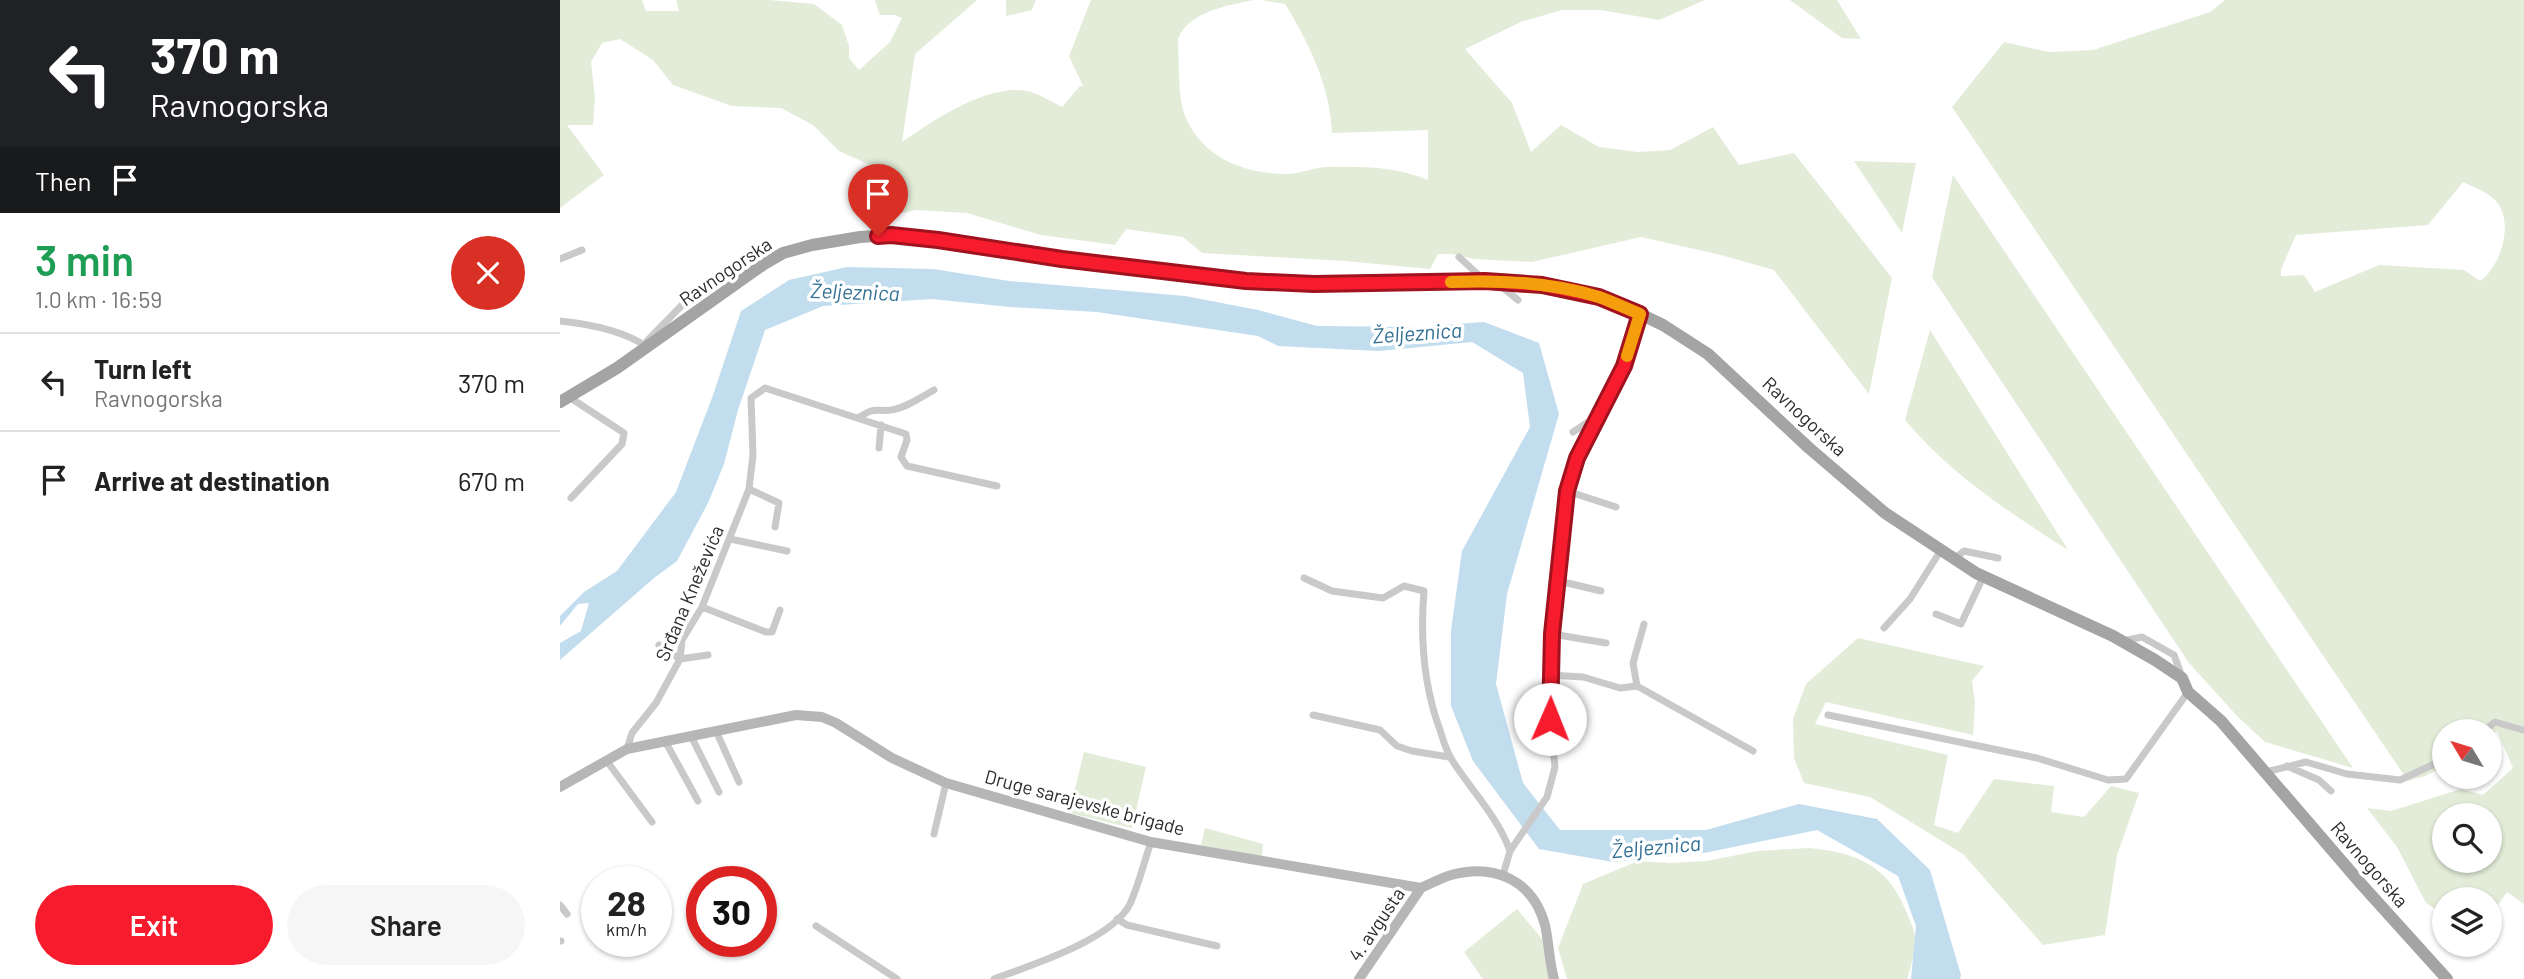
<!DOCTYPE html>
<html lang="en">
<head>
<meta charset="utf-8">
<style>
	:root { --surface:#fff; --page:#f6f6f6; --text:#222; --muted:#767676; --line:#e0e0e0; --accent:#f61c2e }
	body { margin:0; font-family:Barlow,sans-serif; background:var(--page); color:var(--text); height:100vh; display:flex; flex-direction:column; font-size:26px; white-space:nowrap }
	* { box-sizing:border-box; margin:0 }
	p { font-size:23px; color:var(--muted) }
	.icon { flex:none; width:38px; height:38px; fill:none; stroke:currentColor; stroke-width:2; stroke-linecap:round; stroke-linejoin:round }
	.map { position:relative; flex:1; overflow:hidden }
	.side { display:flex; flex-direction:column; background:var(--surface); width:560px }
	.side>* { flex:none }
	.top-card { background:#202124; color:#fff; overflow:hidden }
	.needle { width:46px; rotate:308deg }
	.tools { position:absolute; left:1872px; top:719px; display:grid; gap:14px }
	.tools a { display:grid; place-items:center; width:70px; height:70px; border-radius:50%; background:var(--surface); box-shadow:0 2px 5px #0004; font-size:35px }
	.speed { position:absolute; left:21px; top:866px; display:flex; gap:14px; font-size:35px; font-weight:700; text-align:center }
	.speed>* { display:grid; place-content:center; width:91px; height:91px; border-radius:50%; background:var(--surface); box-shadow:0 2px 5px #0004; line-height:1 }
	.speed small { font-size:18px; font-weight:400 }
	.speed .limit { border:10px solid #d22; background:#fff; color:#111 }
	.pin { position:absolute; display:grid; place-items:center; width:60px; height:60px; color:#fff; margin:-72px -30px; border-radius:50% 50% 50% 0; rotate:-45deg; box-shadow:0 0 7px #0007 }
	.pin .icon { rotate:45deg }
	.me { position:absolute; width:77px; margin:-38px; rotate:1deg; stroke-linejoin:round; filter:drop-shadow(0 0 5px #0008) }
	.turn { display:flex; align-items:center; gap:24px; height:147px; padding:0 35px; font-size:32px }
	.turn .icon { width:91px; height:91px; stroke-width:2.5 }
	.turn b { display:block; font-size:49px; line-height:60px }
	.then { display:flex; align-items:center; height:66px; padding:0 35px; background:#0003; gap:14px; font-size:26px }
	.round { display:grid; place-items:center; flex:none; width:74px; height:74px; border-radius:37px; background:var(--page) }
	.headline { display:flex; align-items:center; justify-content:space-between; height:119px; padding:0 35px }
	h1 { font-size:42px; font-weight:600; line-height:52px; color:#1e9e55 }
	.cta { display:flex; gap:14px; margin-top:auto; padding:14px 35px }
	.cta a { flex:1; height:80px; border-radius:42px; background:var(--accent); color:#fff; font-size:28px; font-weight:600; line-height:80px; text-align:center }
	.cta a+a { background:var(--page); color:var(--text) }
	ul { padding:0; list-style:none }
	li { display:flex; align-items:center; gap:21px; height:98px; padding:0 35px; border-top:2px solid var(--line) }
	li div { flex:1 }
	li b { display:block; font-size:26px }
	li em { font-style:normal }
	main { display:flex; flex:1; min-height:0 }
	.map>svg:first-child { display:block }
</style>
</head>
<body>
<main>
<section class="side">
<div class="top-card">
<div class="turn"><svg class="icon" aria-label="left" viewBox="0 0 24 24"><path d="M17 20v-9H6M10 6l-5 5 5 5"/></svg><div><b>370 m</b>Ravnogorska</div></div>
<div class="then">Then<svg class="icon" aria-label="arrive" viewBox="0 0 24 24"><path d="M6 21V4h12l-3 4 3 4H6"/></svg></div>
</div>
<div class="headline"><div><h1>3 min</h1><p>1.0 km · 16:59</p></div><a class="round" style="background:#d93025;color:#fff"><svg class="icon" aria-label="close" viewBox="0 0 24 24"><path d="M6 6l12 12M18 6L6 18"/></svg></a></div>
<ul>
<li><svg class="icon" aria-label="left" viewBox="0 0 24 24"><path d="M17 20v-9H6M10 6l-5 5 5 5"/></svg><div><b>Turn left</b><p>Ravnogorska</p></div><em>370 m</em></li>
<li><svg class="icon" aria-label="arrive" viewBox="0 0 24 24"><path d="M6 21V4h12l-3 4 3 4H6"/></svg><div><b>Arrive at destination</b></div><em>670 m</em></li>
</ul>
<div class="cta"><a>Exit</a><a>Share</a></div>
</section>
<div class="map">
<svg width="1964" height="979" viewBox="0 0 1964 979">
	<rect width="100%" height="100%" fill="#fff"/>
	<path fill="#e3ecd8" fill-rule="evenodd" d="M0,0H82L86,11H119L116,0H210L254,4L282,25L289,46V58L299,70L330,42L342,18L335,15H320L315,0H417L355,54L342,142C374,120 427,84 467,91C479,94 492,102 502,107L520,86H523L509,56L531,0H694C668,5 628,12 618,39C619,59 618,96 624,113C640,157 683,174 727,174C741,174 754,167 768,167C801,166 838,167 868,180V130L772,133C770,86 749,43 725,4L701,0H1145L1099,20L1041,10H1002L961,22L905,49L952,103L971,152L1001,125L1039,147L1078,152L1110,150L1153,127L1179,165L1234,153L1332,278L1309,394L1214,270L1161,255L1081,237L972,262L914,259L892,254H878L870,269L785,261L642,253L623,237L566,229L555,245L481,235L407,213L356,210L323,217L319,169L279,151L253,125L221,108L172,106L113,85L93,60L60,39L42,43L31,62L35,98L33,125H7L44,175L0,208Z
		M446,0H476L472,10L446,16Z
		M1230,0H1277L1301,39L1282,38Z
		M1665,0H1964V904L1947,892L1930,916V900H1885V915L1866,903L1837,847L1807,808L1831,811L1901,789L1923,795L1953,768L1937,731L1930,735V732H1885V766L1865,776L1848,781L1392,107L1444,42L1489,52L1533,50L1650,12ZM1903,182C1913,187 1925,191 1933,198C1956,218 1942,266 1920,281L1904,270L1819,265L1755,292L1744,275L1721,276V269L1736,235L1868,225ZM1885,816H1930V861H1885Z
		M1294,161L1356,163L1342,233Z
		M1393,175L1793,768L1705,742L1678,717L1629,663L1372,277Z
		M1370,330L1508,550C1449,512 1391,475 1345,420Z
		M1298,638L1424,666L1412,681L1415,703L1413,735L1266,702L1255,724L1388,755L1374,825L1398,833L1434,779L1494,786L1491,812L1524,817L1551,786L1579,793L1557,855L1545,935L1483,945L1403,854L1310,797L1244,783L1234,758L1233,719L1246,684Z
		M524,752L586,767L572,828L509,813Z
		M645,828L703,844L702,857L641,845Z
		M1248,848C1295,852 1328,865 1346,911C1349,919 1354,928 1355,936C1356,950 1351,966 1347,979H1007L998,948L1023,884L1078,861L1110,863L1146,861L1198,851Z
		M957,909L983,940L991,979H923L904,952Z"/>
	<path fill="#c1ddee" d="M287,267L373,269L449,281L625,296L698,310L757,326L853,327L924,322L979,343L999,414L947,594L936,684L963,783L1000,830H1146L1239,804L1317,819L1370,870L1401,975L1400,979H1351L1356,926L1338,876L1257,830L1144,853L1053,862L979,849L913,761L891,706V631L902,551L970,427L963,373L912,342L819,351L718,346L698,336L537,312L450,307L372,299L263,306L205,330L178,410L164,464L148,503L117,561L94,578L0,660V643L21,631L29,603L18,604L0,626V616L24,592L57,571L116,492L152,398L181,311L229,280Z"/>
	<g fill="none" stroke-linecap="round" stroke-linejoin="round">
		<path stroke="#c9c9c9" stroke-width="7" d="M899,257L924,280
			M0,259L22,250
			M937,286H941L958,300
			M0,321C29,324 63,330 87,347
			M87,341L126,301
			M9,397L64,433L62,444L11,498
			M298,418C317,406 312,412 331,410C346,408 361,397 374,390
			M1013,432L1039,415
			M319,448L321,425
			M189,489L219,503L215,527
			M1007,491L1056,507
			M170,539L227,551
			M1394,559L1404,551L1438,558
			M744,578L772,591L823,598L844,586L864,591C860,639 863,684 880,730C883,740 886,751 892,760C911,790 938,817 950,851
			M999,581L1041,591
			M142,607L206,632H212L220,610
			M1376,614L1401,624L1423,577
			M1324,628L1350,599L1381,550
			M992,634L1046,643
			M1563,641L1582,637L1614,655L1621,674
			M99,645L120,659L148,655
			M990,675L1023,677L1060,688L1077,686L1193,751
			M1077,686L1073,663L1084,624
			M753,715L820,730L837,746L852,751L889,757
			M1268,715L1477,758L1548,780L1566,779L1628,692
			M156,731L179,782
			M1923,732L1935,722L1963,730
			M131,736L159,792
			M105,741L138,801
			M67,749L72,733L96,703L120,659L122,640L142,607L189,489L193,455L191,398L205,388L346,434L347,440L341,457L347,466L437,486
			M46,760L92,822
			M1727,766L1759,780L1771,791
			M1706,772L1746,762L1787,774L1840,780L1885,759
			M374,834L386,783
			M943,875L950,851L987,797L995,767L990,719V675L1007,491L1017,458L1064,366L1080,314
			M0,905L7,914
			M557,919L567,925L657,946
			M256,926L337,979
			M0,941H1
			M434,979C471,965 552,940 570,904C579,884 584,862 591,842"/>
		<path stroke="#b6b6b6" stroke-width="10" d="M0,787L67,749L236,715L262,717L276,723L332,758L386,783L591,842L861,888C870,884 881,878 891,875C934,863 973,880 985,925C989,943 989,961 994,979
			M799,979L861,888"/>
		<path stroke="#a4a4a4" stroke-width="12" d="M0,402L57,368L204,264L223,253L252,245L300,237L331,235L502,259L686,281L754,284L925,281L982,285L1039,297L1080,314L1103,325L1148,354L1249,448L1325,513L1416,573L1553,636L1595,660L1622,678L1628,692L1661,721L1803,886L1887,979"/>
	</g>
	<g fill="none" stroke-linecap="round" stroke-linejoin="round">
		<g stroke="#a0121e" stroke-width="18">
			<path id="route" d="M318,236L331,235L378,240L502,259L686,281L754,284L925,281L982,285L1039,297L1080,314L1064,366L1017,458L1007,491L992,634L990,719"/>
		</g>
		<use href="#route" stroke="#f61c2e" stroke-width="12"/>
		<path stroke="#f59e0b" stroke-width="12" d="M891,282C940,280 992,282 1039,297C1053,302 1067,309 1080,314L1067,356"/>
	</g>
	<g text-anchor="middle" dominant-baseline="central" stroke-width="7" stroke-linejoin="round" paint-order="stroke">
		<g font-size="19" fill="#2c2c2c" stroke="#fff">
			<text transform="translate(165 271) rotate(-34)">Ravnogorska</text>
			<text transform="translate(1245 416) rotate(43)">Ravnogorska</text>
			<text transform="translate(129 593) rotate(-67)">Srđana Kneževića</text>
			<text transform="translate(525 802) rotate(15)">Druge sarajevske brigade</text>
			<text transform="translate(1810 864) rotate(49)">Ravnogorska</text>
			<text transform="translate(816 924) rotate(-56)">4. avgusta</text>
		</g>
		<g font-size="21" font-style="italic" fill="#337095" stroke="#fff">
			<text transform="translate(295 291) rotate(2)">Željeznica</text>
			<text transform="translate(857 332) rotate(-4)">Željeznica</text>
			<text transform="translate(1096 846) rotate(-5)">Željeznica</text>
		</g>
	</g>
</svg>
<div class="tools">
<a><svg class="needle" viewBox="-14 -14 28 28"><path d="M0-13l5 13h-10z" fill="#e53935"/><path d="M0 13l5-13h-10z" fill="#767676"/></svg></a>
<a><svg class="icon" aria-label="search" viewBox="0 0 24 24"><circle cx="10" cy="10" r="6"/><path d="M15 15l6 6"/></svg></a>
<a><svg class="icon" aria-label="layers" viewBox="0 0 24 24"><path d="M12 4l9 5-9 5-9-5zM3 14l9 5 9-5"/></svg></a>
</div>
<div class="speed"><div>28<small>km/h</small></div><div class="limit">30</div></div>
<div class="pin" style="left:318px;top:236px;background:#d93025"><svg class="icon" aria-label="arrive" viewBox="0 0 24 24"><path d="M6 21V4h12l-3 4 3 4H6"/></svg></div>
<svg class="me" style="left:990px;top:719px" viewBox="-20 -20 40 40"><circle r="19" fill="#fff"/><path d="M0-13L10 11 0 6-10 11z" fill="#f61c2e"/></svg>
</div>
</main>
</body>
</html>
